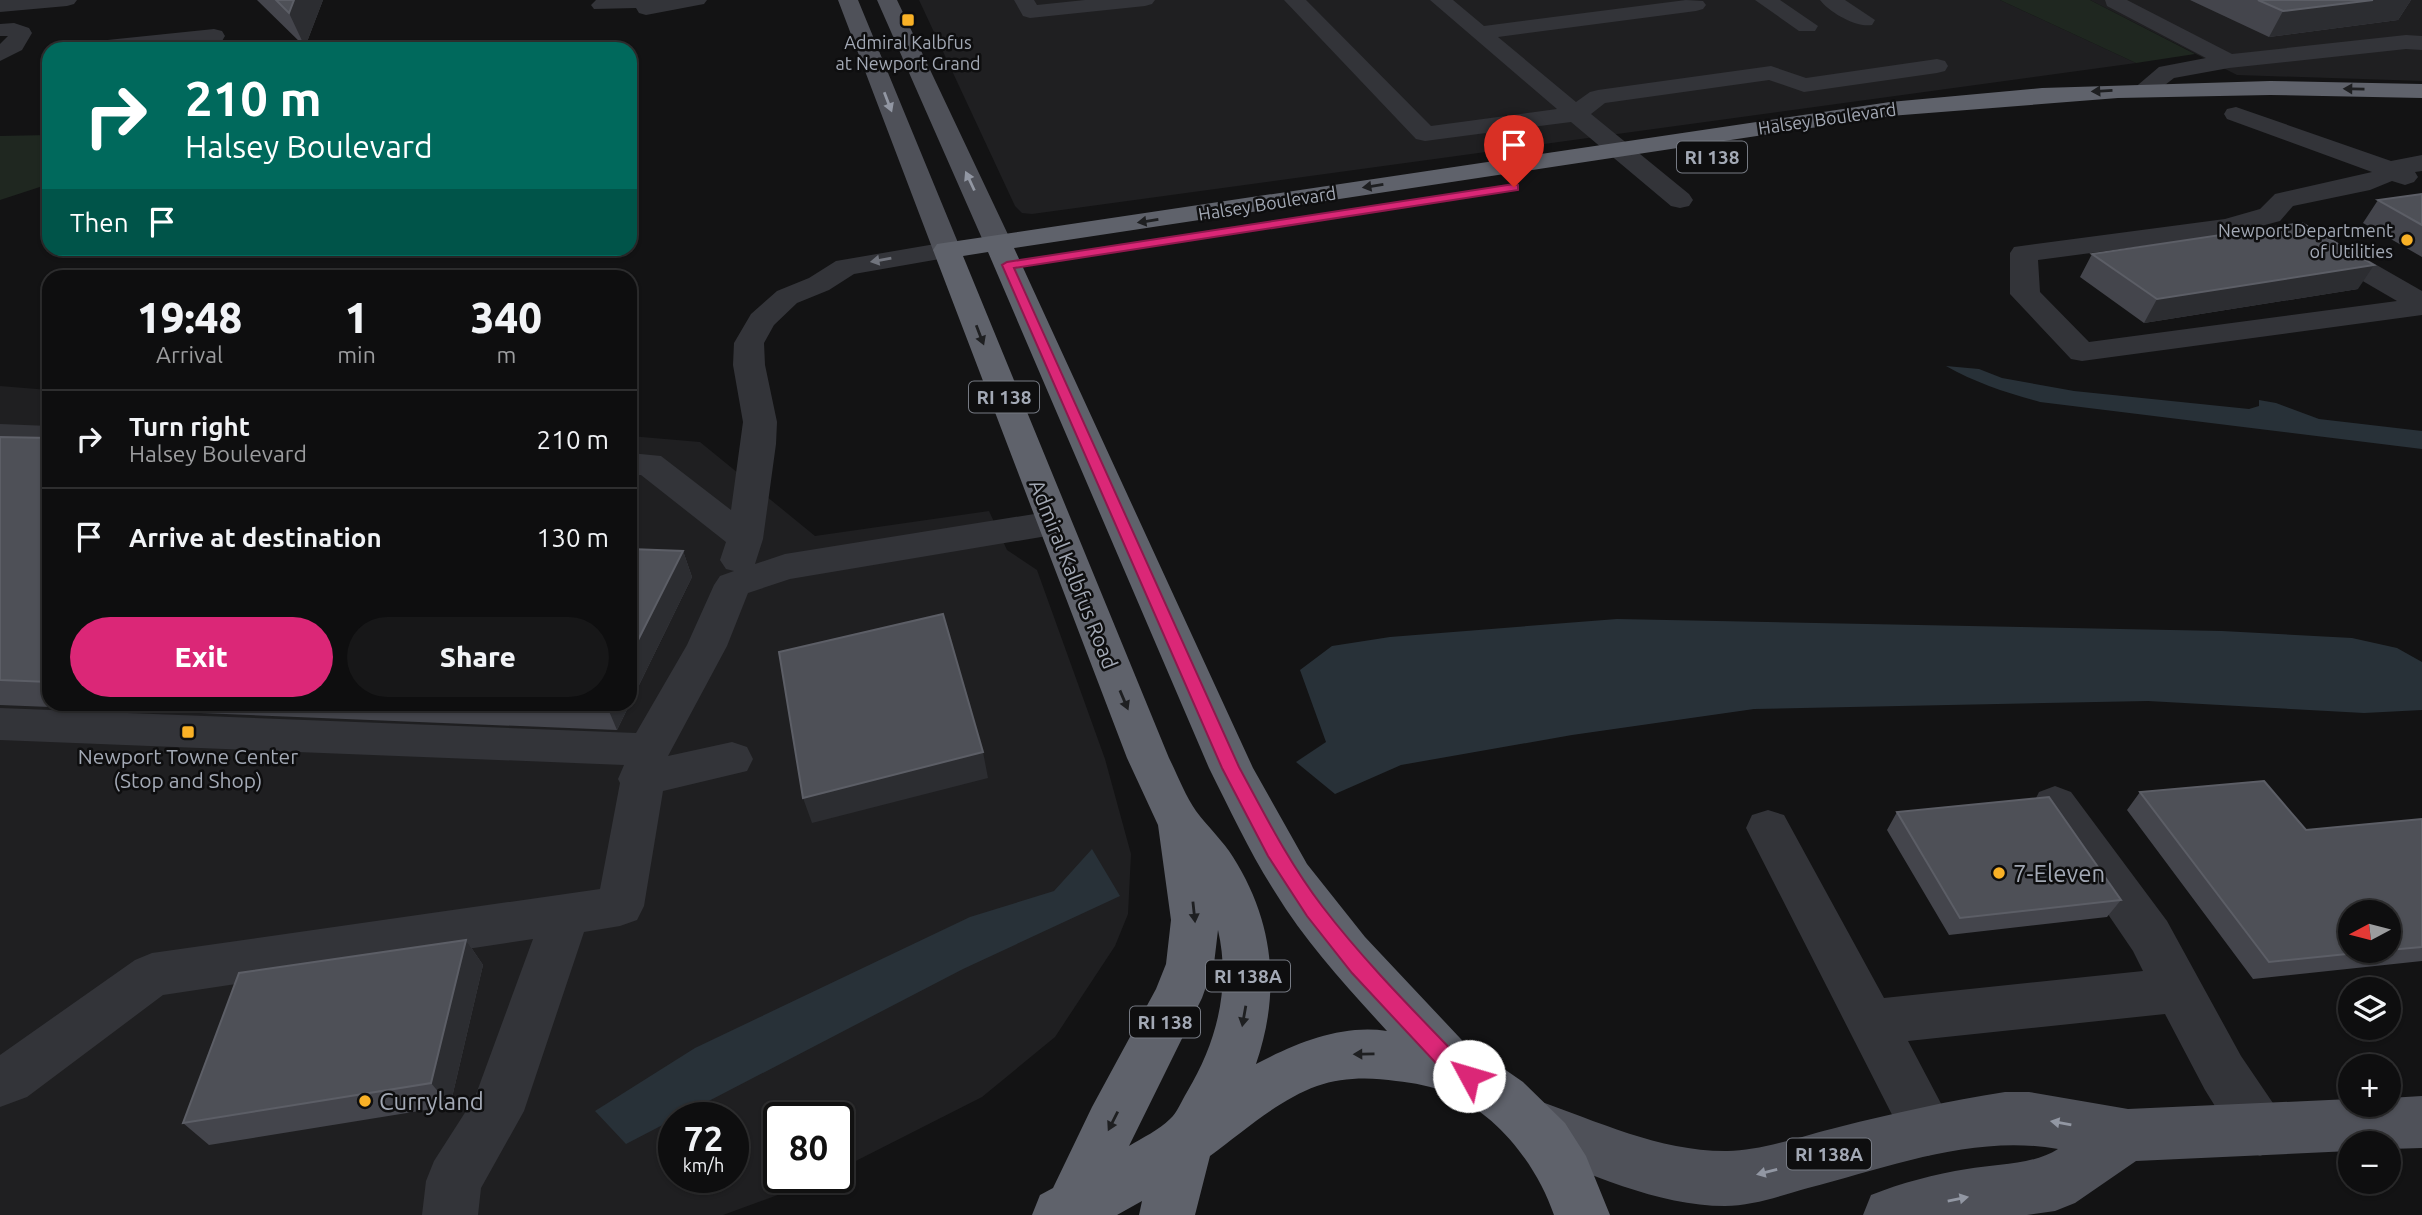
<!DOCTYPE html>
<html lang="en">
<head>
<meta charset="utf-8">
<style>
	:root { --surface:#0e0e0f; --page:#171718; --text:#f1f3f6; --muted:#9b9c9e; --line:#2e2e2f; --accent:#db2777 }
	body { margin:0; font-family:Ubuntu,sans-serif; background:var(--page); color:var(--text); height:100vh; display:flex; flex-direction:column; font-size:26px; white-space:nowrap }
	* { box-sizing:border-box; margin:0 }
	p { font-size:23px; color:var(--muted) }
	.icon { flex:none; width:38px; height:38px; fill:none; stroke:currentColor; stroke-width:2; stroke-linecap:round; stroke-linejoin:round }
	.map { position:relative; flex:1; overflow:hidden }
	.sheet { position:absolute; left:42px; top:270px; width:595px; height:441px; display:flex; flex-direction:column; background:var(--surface); border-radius:21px; box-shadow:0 2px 5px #0004,0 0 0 2px var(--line) }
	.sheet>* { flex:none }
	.top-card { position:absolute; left:42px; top:42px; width:595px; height:214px; border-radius:21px; box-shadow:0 2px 5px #0004,0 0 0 2px var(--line); background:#00695c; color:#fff; overflow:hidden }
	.needle { width:46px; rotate:263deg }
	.tools { position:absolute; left:2338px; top:900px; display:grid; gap:14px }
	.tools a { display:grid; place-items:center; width:63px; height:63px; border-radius:50%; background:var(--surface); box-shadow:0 2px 5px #0004,0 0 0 2px var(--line); font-size:35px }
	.speed { position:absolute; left:658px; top:1102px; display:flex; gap:14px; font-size:35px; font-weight:700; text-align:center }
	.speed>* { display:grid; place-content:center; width:91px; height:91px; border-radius:50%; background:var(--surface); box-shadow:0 2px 5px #0004,0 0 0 2px var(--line); line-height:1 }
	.speed small { font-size:18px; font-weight:400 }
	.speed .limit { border:4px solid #111; border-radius:10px; background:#fff; color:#111 }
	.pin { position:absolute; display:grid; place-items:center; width:60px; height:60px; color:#fff; margin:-72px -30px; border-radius:50% 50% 50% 0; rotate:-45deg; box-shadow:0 0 7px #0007 }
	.pin .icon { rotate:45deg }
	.me { position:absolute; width:77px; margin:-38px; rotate:309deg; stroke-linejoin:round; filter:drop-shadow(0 0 5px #0008) }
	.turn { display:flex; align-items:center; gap:24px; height:147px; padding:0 28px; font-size:32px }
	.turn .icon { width:91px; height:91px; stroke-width:2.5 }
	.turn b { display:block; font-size:49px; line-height:60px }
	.then { display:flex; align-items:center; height:66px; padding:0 28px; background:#0003; gap:14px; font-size:26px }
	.eta { display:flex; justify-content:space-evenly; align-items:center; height:119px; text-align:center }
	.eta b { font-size:42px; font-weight:800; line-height:49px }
	.primary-button { display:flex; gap:14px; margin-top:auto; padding:14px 28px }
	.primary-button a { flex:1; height:80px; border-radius:42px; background:var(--accent); color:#fff; font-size:28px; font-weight:800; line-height:80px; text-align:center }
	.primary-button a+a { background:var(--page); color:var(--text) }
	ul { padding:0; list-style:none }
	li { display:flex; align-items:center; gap:21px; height:98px; padding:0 28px; border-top:2px solid var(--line) }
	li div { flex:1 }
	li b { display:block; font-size:26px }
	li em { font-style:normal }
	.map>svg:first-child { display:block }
</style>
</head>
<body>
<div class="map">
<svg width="2422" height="1215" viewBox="0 0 2422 1215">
	<rect width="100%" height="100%" fill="#131314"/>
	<path fill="#1f1f21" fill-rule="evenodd" d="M919,0H2000L2136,63L1032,214L1022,213L1015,206Z
		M2090,0H2422V81L2237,75Z
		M0,386L49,390V704H630V436L700,442L815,536L989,511L1007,550L1037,570L1105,759L1131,854L1128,914L1115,946L1055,1037L982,1097L838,1170V1118H779V1178H824L723,1215H0ZM674,1118H733V1178H674Z"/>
	<path fill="#1f2720" d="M2000,0H2090L2195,54L2136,63Z
		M49,135V184L0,200V136Z"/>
	<path fill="#283138" d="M1946,366L1979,369L2002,378L2074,391L2249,409L2259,406V400L2276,403L2319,419L2422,431V449L2040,402C2007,393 1976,383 1946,366Z
		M1617,619L2222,631L2352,638L2397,648L2422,662V710L2364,713L2148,701L1754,709L1572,735L1401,765L1335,794L1296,762L1326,742L1300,670L1332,646L1390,637Z
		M1092,849L1120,896L963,969L626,1144L595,1111L695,1048L970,917L1054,891Z"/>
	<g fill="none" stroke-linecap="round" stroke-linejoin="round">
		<path fill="#333439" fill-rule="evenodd" d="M0,0H77L74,4L67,6L0,12Z
			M707,0L704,4L646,15L639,13L636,8L594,9L591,5L596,0Z
			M1014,0H1034L1037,5L1085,0H1155L1152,4L1145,6L1030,18L1023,16Z
			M1284,0H1306L1431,126L1557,109L1430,0H1453L1484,26L1686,0L1703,1L1706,5L1703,9L1696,11L1498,37L1576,102L1590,92L1598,90L1771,66L1806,78L1937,59L1945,61L1948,66L1945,71L1937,73L1804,92L1769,80L1605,103L1591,114L1689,194L1693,200L1689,206L1680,208L1671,206L1571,122L1425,141L1416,139Z
			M1755,0H1780L1818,26L1815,31H1799Z
			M1820,0H1845L1875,20L1872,25C1856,28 1829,12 1820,0Z
			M2105,0H2127L2232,54L2406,35L2422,36V50L2406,49L2229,68L2174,78L2152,95H2136L2132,90L2159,67L2206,58L2107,6Z
			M14,23L29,28L32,33L22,50L0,61V44L8,36H0V24Z
			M214,29L222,31L225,36L222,41L152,49H77L80,44L88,42Z
			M2236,107L2391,161L2422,155V171L2415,172L2418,177L2414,182L2405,185L2392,181L2370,190L2293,206L2280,221L2227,235L2038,260L2040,292L2089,342L2397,301L2313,252L2309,246L2313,240L2323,238L2333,240L2422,291V315L2082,361L2071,359L2010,294V253L2014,247L2225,219L2260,209L2275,194L2372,172L2227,119L2224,114L2227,109Z
			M947,242L957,244L961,250L957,256L854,274L829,290L797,303L774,325L764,343L765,365L777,422L776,444L763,539L755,564L785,554L1053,511L1066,515L1071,523L1066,531L1053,535L790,579L748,593L727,646L668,756L732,742L747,747L753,759L747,771L663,791L644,906L637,920L620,926L584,932L524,1111L481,1188L478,1215H422L426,1181L434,1161L475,1097L533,939L163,995L27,1097L0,1107V1055L135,960L152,953L600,889L620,783L618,779L624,765L0,740V708L636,733L687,645L714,585L720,576L734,571L726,569L720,560L726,542L641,475H630V453L661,456L731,510L743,422L733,365L734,343L751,314L777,291L809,278L836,261Z
			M0,424L49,426V446L0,444Z
			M2055,786L2071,792L2167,921L2241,1056L2279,1112L2287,1130L2279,1148L2260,1156L2241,1148L2205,1090L2165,1014L1908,1041L1955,1130L1947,1148L1928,1156L1909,1148L1746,828L1752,815L1768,810L1784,815L1884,998L2143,971L2133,951L2033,804L2039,792Z"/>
		<path fill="#4f5159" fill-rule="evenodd" d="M838,0H858L961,250L957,256L947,258L937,256L933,250Z
			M877,0H897L1012,243L1008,249L998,251L988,249L984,243Z
			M2005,1092H2029L2128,1109L2350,1099V1104H2389V1098L2422,1096V1148L2389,1149V1143H2350V1151L2136,1161L2075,1203L2055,1211L2027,1215H1863L1871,1195C1901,1183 1935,1174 1967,1169C1996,1164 2033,1165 2058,1149C1974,1134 1889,1167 1808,1188C1783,1195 1752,1206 1725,1206C1656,1206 1580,1170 1517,1144L1509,1126L1517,1108L1536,1100C1597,1121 1659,1151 1725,1151C1757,1152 1806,1135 1839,1127C1894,1113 1948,1101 2005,1092Z"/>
		<path fill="#5f626b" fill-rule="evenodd" d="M2270,81L2422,84V98L2270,95L2118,98L1890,116L1014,248L1253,768L1307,864L1365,937L1475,1054L1497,1064L1523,1082L1565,1123L1586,1156L1610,1215H1554C1537,1165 1498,1115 1448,1093C1432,1086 1414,1083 1396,1081C1371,1077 1342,1077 1317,1086C1278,1100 1243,1132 1210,1156L1195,1215H1139L1142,1201L1117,1215H1032L1040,1195L1053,1188L1092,1107L1156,989L1166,964L1171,920L1158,825L1127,758L933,250L937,244L1890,102L2042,88ZM988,252L1209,768C1230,810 1250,853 1275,892C1306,943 1347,987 1387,1031C1342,1024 1296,1043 1256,1064C1281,991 1274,922 1233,857C1223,841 1208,827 1196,811C1185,795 1178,776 1169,758L963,256ZM1218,930C1231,987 1217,1042 1187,1092C1182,1100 1177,1113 1170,1119C1159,1130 1142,1138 1129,1146L1202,998L1214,964Z"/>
	</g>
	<path fill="#44454c" d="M257,0H323L305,47Z
		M2190,0H2411L2398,20L2269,37Z
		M2422,194V257L2363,223L2378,200Z
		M2092,254L2358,289L2144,323L2080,277Z
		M0,437L49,438V704H630L683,551L692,577L617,730L0,705Z
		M2140,792L2306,830L2422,819V961L2253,979L2127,810Z
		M1897,812L2121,900L2107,917L1949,935L1887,830Z
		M466,940L483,965L450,1106L209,1145L183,1123Z"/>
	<path fill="#2c2d31" d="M294,0H323L305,47L289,13Z
		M2373,0H2411L2398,20L2269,37L2283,11Z
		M2374,265L2358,289L2144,323L2157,299Z
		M683,551L692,577L617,730L606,704H630V656Z
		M983,752L988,778L812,823L803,798Z
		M466,940L483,965L450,1106L431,1083Z"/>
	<path fill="#4e5057" stroke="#5c5e66" stroke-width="2" d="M276,0H294L289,13Z
		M2258,0H2373L2283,11Z
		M2422,194V225L2378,200Z
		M2302,223L2374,265L2157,299L2092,254Z
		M0,437L49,438V682L0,680Z
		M630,549L683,551L630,656Z
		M943,614L983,752L803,798L779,652Z
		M2264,781L2306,830L2422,819V947L2389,950V912H2350V950H2386L2269,962L2140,792Z
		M2049,797L2121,900L1960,918L1897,812Z
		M466,940L431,1083L183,1123L239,973Z"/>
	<defs><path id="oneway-solid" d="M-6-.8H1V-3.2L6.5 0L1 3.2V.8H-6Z" transform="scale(1.75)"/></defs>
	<g fill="#1e1f21">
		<use href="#oneway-solid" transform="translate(2354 89) rotate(-179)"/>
		<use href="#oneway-solid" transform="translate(2102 91) rotate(177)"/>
		<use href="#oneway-solid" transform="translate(1373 186) rotate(171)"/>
		<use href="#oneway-solid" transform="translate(1148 221) rotate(171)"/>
		<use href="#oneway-solid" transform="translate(980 335) rotate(69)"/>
		<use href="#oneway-solid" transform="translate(1124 700) rotate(67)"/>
		<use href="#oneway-solid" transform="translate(1194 912) rotate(84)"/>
		<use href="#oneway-solid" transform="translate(1244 1016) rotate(100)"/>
		<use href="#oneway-solid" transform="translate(1364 1054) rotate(179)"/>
		<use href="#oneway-solid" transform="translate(1113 1121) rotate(117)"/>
	</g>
	<g fill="#9297a3">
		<use href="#oneway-solid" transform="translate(888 102) rotate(69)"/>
		<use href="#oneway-solid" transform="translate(970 181) rotate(-115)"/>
		<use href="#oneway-solid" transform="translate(2061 1123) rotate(-170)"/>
		<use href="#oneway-solid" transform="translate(1767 1172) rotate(166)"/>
		<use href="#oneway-solid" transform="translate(1958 1199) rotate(-11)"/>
	</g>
	<use fill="#71747d" href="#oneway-solid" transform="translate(881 260) rotate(170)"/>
	<path fill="#db2777" stroke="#8e194d" stroke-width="2" d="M1514,184L1518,185V190L1014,268L1239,767C1265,815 1289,863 1322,906C1364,961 1414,1011 1462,1061L1476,1069L1479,1076L1476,1083L1469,1086L1447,1075L1352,973L1307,916L1268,856L1222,768L1002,265L1007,262Z"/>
	<g fill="#f9b126" stroke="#0e0e0f" stroke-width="2.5">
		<rect x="901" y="13" width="14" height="14" rx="3.5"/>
		<circle cx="2407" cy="240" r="7"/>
		<rect x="181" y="725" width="14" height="14" rx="3.5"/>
		<circle cx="1999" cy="873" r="7"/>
		<circle cx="365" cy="1101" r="7"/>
	</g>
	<g text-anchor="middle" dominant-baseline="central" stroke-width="5" stroke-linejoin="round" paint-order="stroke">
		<g font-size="18" fill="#a3a9b5" stroke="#0e0e0f">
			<text x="908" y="42">Admiral Kalbfus<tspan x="908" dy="21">at Newport Grand</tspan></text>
			<text x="2393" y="230" text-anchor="end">Newport Department<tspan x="2393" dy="21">of Utilities</tspan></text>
		</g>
		<g font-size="18" fill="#a3a9b5" stroke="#0e0e0f">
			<text transform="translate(1827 118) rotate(-8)">Halsey Boulevard</text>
			<text transform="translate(1267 203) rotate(-9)">Halsey Boulevard</text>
		</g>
		<g fill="#0e0e0f" stroke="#767a83" stroke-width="2">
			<rect x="1677" y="141.5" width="70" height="31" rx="5"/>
			<rect x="969" y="381.5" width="70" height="31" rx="5"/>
			<rect x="1206" y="960.5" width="84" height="31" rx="5"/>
			<rect x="1130" y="1006.5" width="70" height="31" rx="5"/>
			<rect x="1787" y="1138.5" width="84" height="31" rx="5"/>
		</g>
		<g font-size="19" font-weight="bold" fill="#a3a9b5">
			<text x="1712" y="157">RI 138</text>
			<text x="1004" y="397">RI 138</text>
			<text x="1248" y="976">RI 138A</text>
			<text x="1165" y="1022">RI 138</text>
			<text x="1829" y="1154">RI 138A</text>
		</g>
		<g font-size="21" fill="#a3a9b5" stroke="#0e0e0f">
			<text transform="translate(1074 574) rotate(68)">Admiral Kalbfus Road</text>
		</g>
		<g font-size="21" fill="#a3a9b5" stroke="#0e0e0f">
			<text x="188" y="756">Newport Towne Center<tspan x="188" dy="24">(Stop and Shop)</tspan></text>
		</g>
		<g font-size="24" fill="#a3a9b5" stroke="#0e0e0f" text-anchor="start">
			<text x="2013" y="873">7-Eleven</text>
			<text x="379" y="1101">Curryland</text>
		</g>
	</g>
</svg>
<div class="tools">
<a><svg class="needle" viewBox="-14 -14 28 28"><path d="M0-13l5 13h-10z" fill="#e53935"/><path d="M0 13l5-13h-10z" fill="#9b9c9e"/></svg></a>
<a><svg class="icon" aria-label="layers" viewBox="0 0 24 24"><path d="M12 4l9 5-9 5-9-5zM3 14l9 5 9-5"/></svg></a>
<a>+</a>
<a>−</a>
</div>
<div class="speed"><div>72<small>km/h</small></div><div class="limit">80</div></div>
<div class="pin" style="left:1514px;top:187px;background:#d93025"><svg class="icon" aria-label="arrive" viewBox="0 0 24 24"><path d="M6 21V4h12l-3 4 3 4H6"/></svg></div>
<svg class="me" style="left:1469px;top:1076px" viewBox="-20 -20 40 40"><circle r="19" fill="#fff"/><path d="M0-13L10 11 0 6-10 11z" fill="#db2777"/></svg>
<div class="top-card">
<div class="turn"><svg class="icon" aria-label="right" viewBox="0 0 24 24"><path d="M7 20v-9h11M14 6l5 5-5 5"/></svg><div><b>210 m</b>Halsey Boulevard</div></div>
<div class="then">Then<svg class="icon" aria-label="arrive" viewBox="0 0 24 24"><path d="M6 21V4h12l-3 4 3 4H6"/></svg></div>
</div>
<section class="sheet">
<div class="eta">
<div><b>19:48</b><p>Arrival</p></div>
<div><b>1</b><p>min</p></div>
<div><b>340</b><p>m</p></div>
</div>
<ul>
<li><svg class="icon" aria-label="right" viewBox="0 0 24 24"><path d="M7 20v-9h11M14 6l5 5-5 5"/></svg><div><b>Turn right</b><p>Halsey Boulevard</p></div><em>210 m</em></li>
<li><svg class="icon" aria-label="arrive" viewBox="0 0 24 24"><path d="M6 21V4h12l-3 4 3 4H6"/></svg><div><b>Arrive at destination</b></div><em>130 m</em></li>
</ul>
<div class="primary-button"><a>Exit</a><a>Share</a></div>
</section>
</div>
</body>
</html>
